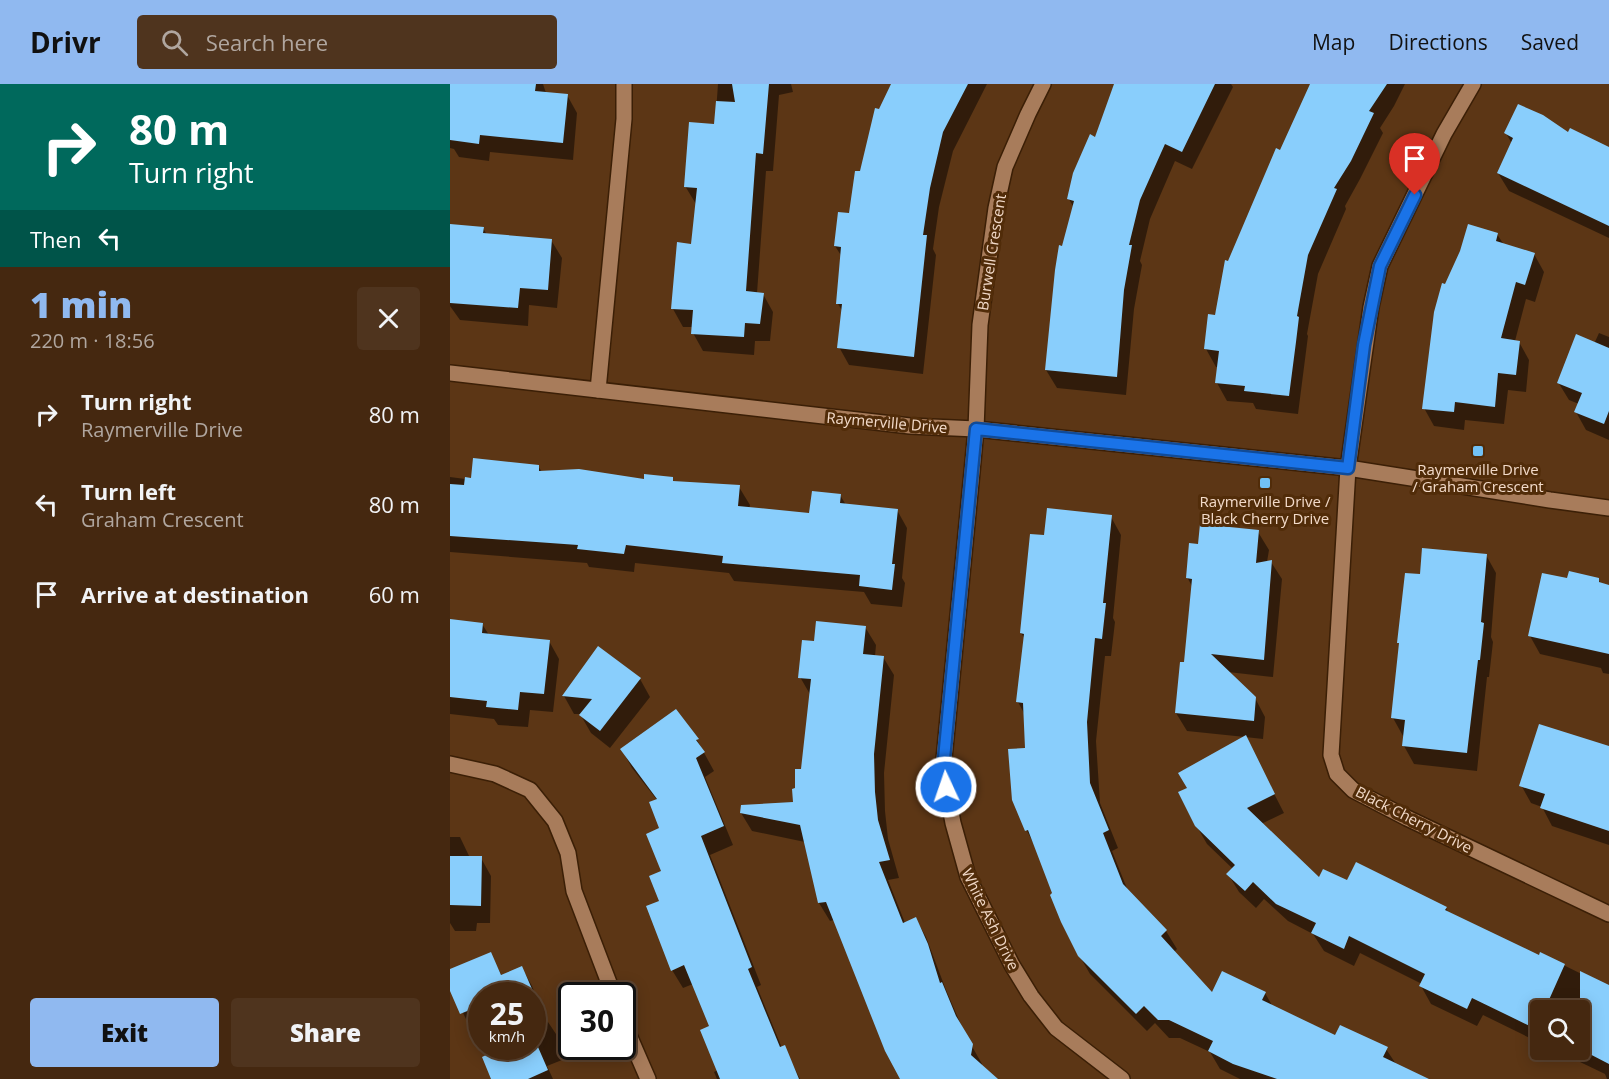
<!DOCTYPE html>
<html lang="en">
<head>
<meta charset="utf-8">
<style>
	:root { --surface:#452810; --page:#4f341e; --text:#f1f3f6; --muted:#b0a69f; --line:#5d4430; --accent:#90b9f0 }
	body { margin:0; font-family:"Open Sans",sans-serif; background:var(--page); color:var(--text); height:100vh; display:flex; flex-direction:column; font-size:22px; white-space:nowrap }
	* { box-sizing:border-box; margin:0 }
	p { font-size:20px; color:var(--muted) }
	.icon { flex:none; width:33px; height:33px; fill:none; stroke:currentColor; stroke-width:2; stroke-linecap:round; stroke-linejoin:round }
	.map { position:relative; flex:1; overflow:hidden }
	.sheet { display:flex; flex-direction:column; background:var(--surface); width:450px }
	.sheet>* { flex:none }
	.hud { background:#00695c; color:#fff; overflow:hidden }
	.buttons { position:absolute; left:1080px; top:916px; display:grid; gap:12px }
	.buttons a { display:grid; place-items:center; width:60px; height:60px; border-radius:6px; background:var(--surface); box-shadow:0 3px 15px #0003,0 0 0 2px var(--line); font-size:30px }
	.speed { position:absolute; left:18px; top:898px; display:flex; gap:12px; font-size:30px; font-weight:700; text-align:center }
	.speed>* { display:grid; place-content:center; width:78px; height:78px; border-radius:50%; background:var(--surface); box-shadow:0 3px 15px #0003,0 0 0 2px var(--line); line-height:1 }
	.speed small { font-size:15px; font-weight:400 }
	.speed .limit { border:3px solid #111; border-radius:9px; background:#fff; color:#111 }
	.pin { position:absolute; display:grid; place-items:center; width:51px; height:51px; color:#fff; margin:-62px -26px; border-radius:50% 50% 50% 0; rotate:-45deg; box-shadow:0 0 6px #0007 }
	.pin .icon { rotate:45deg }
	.me { position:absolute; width:66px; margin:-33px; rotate:357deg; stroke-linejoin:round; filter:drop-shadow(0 0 4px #0008) }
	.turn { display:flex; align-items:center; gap:21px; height:126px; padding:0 30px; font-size:27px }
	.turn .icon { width:78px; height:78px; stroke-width:2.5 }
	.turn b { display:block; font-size:42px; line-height:51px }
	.then { display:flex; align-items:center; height:57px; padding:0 30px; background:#0003; gap:12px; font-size:22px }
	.round { display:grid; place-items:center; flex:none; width:63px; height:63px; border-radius:6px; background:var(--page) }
	.summary { display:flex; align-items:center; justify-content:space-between; height:102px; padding:0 30px }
	h1 { font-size:36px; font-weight:800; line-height:45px; color:var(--accent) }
	.cta { display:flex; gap:12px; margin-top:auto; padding:12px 30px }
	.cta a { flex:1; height:69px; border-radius:6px; background:var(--accent); color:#111; font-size:24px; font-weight:800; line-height:69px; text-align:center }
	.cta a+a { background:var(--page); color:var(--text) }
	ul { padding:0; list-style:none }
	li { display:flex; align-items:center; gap:18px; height:90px; padding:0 30px }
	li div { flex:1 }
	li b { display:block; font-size:22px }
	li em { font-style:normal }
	header { display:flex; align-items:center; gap:36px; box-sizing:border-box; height:84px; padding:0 30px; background:var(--accent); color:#111 }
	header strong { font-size:28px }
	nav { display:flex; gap:33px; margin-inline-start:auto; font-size:21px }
	.search { width:420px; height:54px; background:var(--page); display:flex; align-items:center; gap:15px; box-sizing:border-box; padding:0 21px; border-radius:6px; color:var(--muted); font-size:22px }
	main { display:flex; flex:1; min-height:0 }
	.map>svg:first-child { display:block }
</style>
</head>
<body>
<header>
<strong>Drivr</strong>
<div class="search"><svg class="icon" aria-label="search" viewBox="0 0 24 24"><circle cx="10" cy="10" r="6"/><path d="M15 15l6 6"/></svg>Search here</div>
<nav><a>Map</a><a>Directions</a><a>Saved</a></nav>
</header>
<main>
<section class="sheet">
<div class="hud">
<div class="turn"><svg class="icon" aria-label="right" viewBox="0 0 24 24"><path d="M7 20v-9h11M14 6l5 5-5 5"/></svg><div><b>80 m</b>Turn right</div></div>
<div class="then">Then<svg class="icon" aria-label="left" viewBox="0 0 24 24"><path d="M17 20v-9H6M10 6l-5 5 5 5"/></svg></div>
</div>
<div class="summary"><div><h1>1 min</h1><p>220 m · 18:56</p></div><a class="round"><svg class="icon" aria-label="close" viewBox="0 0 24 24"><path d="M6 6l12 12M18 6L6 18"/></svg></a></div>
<ul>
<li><svg class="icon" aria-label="right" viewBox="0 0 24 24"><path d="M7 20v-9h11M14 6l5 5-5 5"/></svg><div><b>Turn right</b><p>Raymerville Drive</p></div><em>80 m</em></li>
<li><svg class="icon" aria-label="left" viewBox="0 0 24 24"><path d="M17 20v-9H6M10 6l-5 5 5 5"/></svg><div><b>Turn left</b><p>Graham Crescent</p></div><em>80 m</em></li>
<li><svg class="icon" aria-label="arrive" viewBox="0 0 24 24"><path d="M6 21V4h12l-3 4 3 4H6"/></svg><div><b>Arrive at destination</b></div><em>60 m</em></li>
</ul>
<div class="cta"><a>Exit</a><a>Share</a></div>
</section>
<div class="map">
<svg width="1159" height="995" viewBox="0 0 1159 995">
	<rect width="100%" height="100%" fill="#5c3615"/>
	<path fill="#0007" d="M0,0H93L96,9L117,11L127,29L123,76L40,68L39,77L9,73L4,65L0,64Z
		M268,0H341L343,8L329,11L323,87H316L307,209L313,210L323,228L320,257H305L304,271L253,267L243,249V243H233L223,225L243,161L246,120L235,102L265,42Z
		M443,0H537L503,67L489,123L483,165L486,171L473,290L399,281L389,263L393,228L388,220L392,173L385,162L400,131L430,26Z
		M667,0H781L783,3L742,85L725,77L700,135L690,177L692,181L684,225L676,311L607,304L596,286L613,163L624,124L619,115L646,55Z
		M863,0H955L944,22L930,44L933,49L910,95L895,122L896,125L868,190L857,250L858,252L848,330L806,325L803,319L777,317L767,299L769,283H766L756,265L779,178Z
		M1056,49L1118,50L1144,57L1159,65V154L1059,107L1048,89L1062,60Z
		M0,141L33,144L37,151L101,156L112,174L107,224L79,221L78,242L10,236L0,222Z
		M1047,150L1054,161L1084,170L1094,188L1085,218L1076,215L1065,257L1069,258L1079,276L1076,308L1058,306L1054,340L1015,336L1014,346L984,342L974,324L996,202Z
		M1149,249L1159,253V356L1136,346L1126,328L1129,320L1119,316L1108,298L1144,260Z
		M88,382L92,388L195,397L222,395L225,399L289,403L300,421L299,425L360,431L390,411L396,421L447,426L457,444L452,494L455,499L452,523L421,520L414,508L284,497L279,489L185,479L184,488L139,483L137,479L0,468V393L23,396Z
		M661,433L671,451L663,534L665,538L661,572H655L646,657L650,719L668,764L662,767L678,807L716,847L727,865L724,868L763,910L815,909L823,923L886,953L936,965L946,980L976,995H790L770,985L760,968L730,954H719L705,939L697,947L640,890L629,871L585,762L577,747L564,715L577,665L575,631L568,618L575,555L571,549L595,453Z
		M808,448L819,466L817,478H821L832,495L823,593L778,588L805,614L815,633L813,655L795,653L834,729L811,740L869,796L898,798L996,824L999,830L1090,873L1091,870L1152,900L1159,913V995H1157L1155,990L1105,966H1130V927H1090V959L1033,931L1027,942L981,920L971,902L972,900L910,869L904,882L874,867L863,850L838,837L814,815L806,824L789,808L778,790L783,785L757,760L746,741L739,705L795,653L737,647L726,629L735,580L743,504L737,493L750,462Z
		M1036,471L1046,489L1041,553L1043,558L1039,593H1037L1027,687L964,680L954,662L953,652L943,634L950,561L948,558L971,492Z
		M1148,495L1151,500L1159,502V590L1153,589L1151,584L1090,570L1080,552L1119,496Z
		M0,537L32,540L39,551L99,557L109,575L103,628L80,626L78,643L48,641L44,635L0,630Z
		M415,543L426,561L425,572L433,573L444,591L434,689L435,727L438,755L449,794L438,796L455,839L466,835L476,853L496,906L515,950L532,980V983L545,995H452L384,836L380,837L369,819L355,758L302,747L291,729L344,720L353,687L361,612L350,593L365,559Z
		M190,595L200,613L160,664L141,649L130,630H124L114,612Z
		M226,627L247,656L264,687L255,693L283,761L260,771L311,901L307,903L332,964L334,963L350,995H267L264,988L268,986L261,943L243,900L233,904L222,886L211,817L213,787L211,745L207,716L182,684L172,666Z
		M1145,672L1159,678V761L1102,742L1092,723L1081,719L1071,701Z
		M0,753H10L20,774H31L41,792L40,839H27L26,847H5L0,839Z
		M40,870L52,892L72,884L82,902L94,932L106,950L117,974L97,982L103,995H43L40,971L37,963H82V912H32V949L29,944L22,947L0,903V887Z"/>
	<path fill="#89cefc" d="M0,0H86L85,7L118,10L113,59L30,51L29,60L0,56Z
		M282,0H319L313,70L306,69L296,207L314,209L310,240L295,239L294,253L241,250L243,226L221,225L227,158L241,160L247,104L234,103L239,38L264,40L266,17L285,18Z
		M441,0H518L493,48L480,104L473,151H477L464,273L387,264L392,220H386L391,163L384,162L388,128L399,129L405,87H410L425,24L429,25Z
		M664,0H765L732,68L715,60L690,116L679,161H682L674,206L667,293L595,286L605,186L609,161L612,162L624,117L617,115L623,89L640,50L645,53Z
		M860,0H937L919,27L924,29L901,77L884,104L887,105L858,171L847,232L849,233L846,258L839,312L794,307L795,302L765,299L769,267L754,265L758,230L765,231L775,176L778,177L826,64L830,66Z
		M1068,20L1093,31L1118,48L1120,44L1159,63V142L1047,89L1063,54L1054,49Z
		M0,140L34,143L33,149L102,155L98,206L70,204L68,224L0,219Z
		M1018,140L1048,149L1046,157L1085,169L1075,201L1066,198L1051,254L1070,257L1066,291L1048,289L1045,323L1005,318L1004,328L972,325L984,228L992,199L995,200L1010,167Z
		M1126,250L1159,264V327L1154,340L1124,328L1132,309L1107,299Z
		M23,374L89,381V387L129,385L194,395V390L223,393V397L290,401L288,422L359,429L362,407L391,410L390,419L448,425L442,480H445L442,506L409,502L410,491L272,479L273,472L176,461L174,470L127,465L128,461L0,452V400L14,401L15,393L21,394Z
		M597,424L662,431L653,519H656L652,555L645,554L637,638L640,699L659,746L653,749L673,800L717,846L711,852L762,908L772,887L816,908L812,916L885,951L890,941L938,963L933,973L979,995H827L783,980L758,967L763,957L719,936H708L694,922L686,930L628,872L611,838L600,811L602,809L578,746L575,747L562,716L558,665L575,664L573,619L566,618L574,550L570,549L580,450L594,451Z
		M750,440L809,446L806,479L822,476L814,576L761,570L806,613L804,637L725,629L730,578H734L742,495L736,494L739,459L748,460Z
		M972,464L1037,470L1031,538L1034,539L1030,576H1028L1017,669L952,662L955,636L941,634L949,559H947L955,489L970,490Z
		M1119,487L1149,494V498L1159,501V570L1078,552L1092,489L1117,494Z
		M0,535L33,539L32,549L100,556L94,610L70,608L68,626L36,623L37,617L0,613Z
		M366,537L416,542L413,570L434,572L424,670L425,708L428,736L440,776L429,778L453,839L466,833L478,860L490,899L492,898L506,932L523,960L521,971L548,995H450L435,967L376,818L368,819L350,741L290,729L291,721L343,718L342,705L345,704V685H351L361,595L348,594L352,556L364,557Z
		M148,562L191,594L150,647L129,631L142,615L112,612Z
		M226,625L249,655L246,656L255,668L246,674L274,742L251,752L302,883L298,885L330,963L335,961L349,995H270L250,946L259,942L234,881L221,887L196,822L209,817L199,792L211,787L196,750L209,744L199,718L207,715L170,665Z
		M1089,640L1159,662V747L1090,724L1095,710L1069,702Z
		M796,651L825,710L797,724L869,793L873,785L897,796L906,778L997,823L995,826L1089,871L1090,868L1115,880L1094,927H1090V935L1086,945L1022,914L1017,925L969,902L975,890L899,852L894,865L861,849L866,839L826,820L803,798L795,807L776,790L785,781L745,742L728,708L737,704L728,689Z
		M0,772H32L31,822L0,821Z
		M41,868L51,891L72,882L85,912H32V921L10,930L0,907V885Z
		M1130,887L1159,901V980L1130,965Z
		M35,963H88L98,986L78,995H41L32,973L38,970Z"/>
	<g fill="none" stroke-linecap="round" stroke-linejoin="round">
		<g stroke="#3b1f06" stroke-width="18">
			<path id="street" d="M593,0L578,30L555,83L546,124L530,241L526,345L522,388L493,685L503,739L518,793L562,881L581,912L606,944L672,995
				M1023,0L994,50L930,182L921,223L898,384L881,671L887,690L903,706L957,734L1159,830
				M148,306L174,35V0
				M0,680L45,690L80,706L105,737L118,769L124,807L164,912
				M172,935L198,995"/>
		</g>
		<g stroke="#3b1f06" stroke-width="18">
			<path id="secondary" d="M0,289L460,342L526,345L898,384L1100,416L1159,424"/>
		</g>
		<use href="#street" stroke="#a87c5b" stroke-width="15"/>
		<use href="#secondary" stroke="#a87c5b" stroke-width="15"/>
	</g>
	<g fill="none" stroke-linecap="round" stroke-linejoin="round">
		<g stroke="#114b97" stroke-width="15">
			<path id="route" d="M496,703L493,685L526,345L898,384L914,261L930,182L965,111"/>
		</g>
		<use href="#route" stroke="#1a73e8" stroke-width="10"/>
	</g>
	<g fill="#71c1f5" stroke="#512c09" stroke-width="2">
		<rect x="1022" y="361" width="12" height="12" rx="3"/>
		<rect x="809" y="393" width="12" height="12" rx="3"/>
	</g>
	<g text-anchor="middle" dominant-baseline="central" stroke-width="6" stroke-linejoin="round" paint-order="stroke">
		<g font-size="15" fill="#f2dac9" stroke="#512c09">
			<text transform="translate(541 168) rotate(-81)">Burwell Crescent</text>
			<text transform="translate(437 338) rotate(5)">Raymerville Drive</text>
			<text transform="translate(964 735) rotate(27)">Black Cherry Drive</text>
			<text transform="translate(541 835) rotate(64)">White Ash Drive</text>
		</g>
		<g font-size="15" fill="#f2dac9" stroke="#512c09">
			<text x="1028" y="385">Raymerville Drive<tspan x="1028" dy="17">/ Graham Crescent</tspan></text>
			<text x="815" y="417">Raymerville Drive /<tspan x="815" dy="17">Black Cherry Drive</tspan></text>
		</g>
	</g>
</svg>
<div class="buttons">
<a><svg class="icon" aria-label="search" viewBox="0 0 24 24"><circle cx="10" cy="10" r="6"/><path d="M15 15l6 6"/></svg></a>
</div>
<div class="speed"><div>25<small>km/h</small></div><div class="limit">30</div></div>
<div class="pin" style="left:965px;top:111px;background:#d93025"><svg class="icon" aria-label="arrive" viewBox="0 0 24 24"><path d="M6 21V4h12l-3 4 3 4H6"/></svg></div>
<svg class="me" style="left:496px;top:703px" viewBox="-20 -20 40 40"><circle r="17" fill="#1a73e8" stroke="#fff" stroke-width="3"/><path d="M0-11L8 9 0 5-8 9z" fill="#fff"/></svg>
</div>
</main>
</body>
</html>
